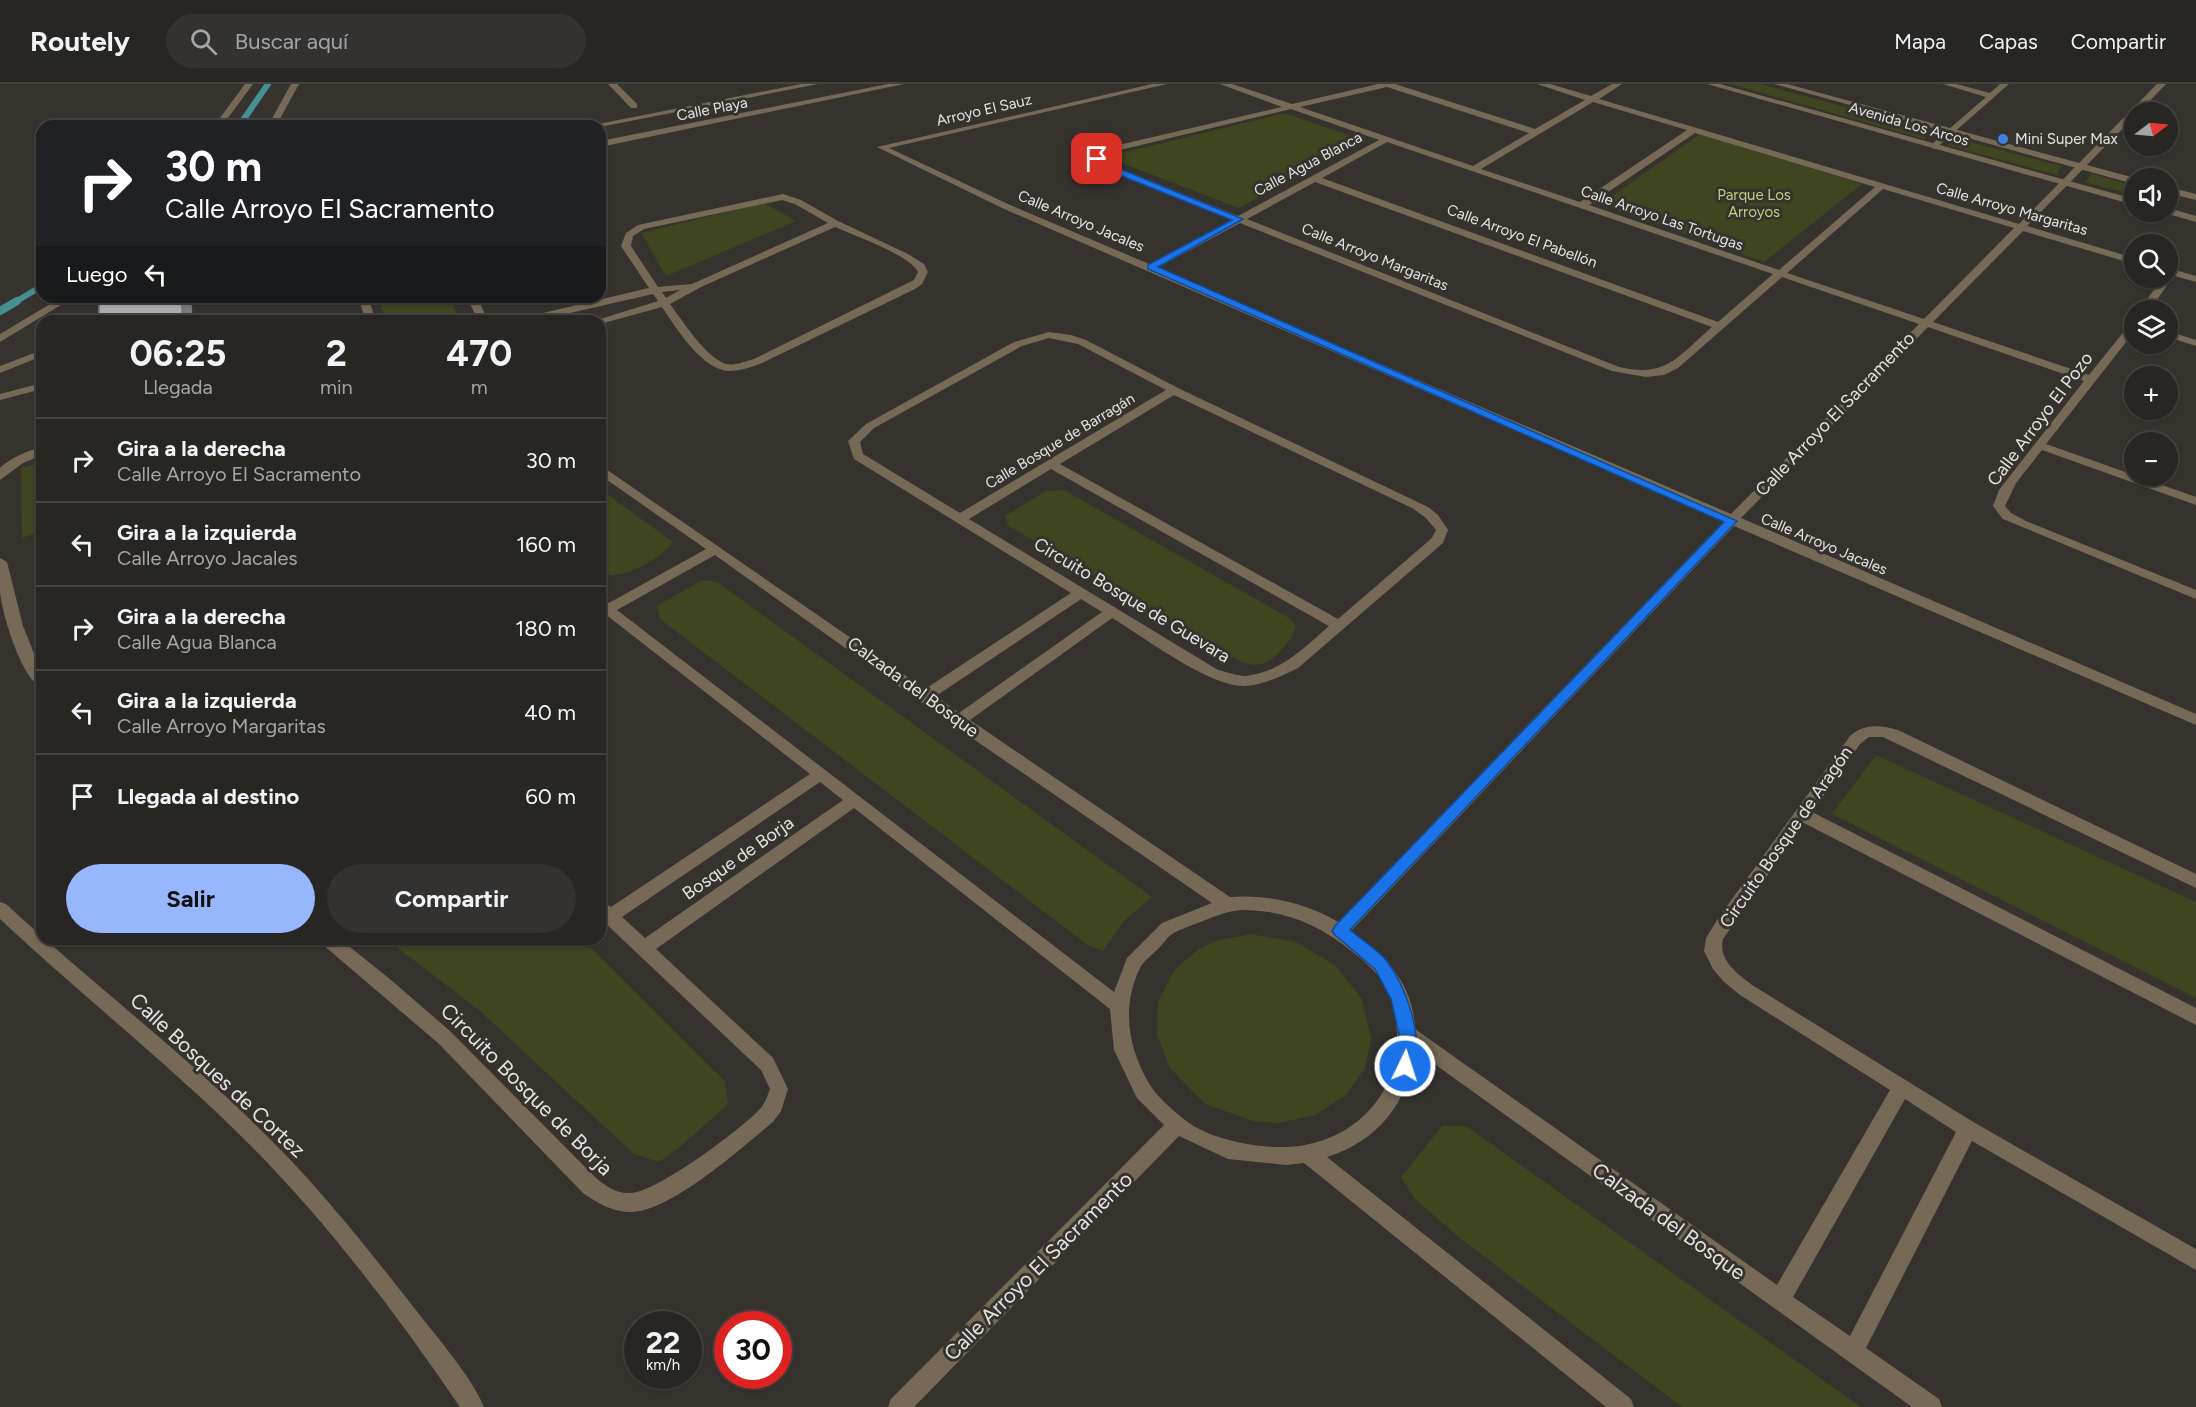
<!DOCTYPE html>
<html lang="es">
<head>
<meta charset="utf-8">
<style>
	:root { --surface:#282623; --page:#343230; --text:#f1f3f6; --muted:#a5a5a6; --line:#444341; --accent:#96b6fd }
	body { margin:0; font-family:Figtree,sans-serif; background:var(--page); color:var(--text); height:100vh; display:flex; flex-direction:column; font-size:22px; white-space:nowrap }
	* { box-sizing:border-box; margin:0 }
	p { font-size:20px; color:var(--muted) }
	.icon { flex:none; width:33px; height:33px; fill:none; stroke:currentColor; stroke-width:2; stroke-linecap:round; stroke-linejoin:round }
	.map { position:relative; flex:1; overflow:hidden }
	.drawer { position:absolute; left:36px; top:231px; width:570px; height:630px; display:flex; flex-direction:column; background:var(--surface); border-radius:18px; box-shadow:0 2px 4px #0004,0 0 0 2px var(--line) }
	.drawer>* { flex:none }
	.guide { position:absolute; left:36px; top:36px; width:570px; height:183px; border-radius:18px; box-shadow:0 2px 4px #0004,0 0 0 2px var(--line); background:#202124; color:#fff; overflow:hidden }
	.needle { width:39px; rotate:74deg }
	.fabs { position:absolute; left:2124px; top:18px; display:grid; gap:12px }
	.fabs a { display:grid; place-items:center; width:54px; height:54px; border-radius:50%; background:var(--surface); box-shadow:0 2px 4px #0004,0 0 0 2px var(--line); font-size:30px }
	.speed { position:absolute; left:624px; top:1227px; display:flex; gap:12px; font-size:30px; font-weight:700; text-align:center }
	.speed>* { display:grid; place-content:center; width:78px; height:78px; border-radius:50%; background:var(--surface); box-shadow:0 2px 4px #0004,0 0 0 2px var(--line); line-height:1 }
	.speed small { font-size:15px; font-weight:400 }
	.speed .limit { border:9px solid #d22; background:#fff; color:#111 }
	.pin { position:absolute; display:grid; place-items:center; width:51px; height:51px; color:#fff; margin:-26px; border-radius:12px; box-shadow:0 3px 9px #0006 }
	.me { position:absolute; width:66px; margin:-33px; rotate:4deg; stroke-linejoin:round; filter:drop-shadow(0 0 4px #0008) }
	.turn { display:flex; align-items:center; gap:21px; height:126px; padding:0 30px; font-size:27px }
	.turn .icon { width:78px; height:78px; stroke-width:2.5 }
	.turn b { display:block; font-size:42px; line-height:51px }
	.then { display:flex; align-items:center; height:57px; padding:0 30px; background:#0003; gap:12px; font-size:22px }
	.eta { display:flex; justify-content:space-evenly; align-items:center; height:102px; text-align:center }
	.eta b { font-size:36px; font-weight:700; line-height:42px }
	.action { display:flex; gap:12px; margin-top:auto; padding:12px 30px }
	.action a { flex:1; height:69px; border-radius:36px; background:var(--accent); color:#111; font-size:24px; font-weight:700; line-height:69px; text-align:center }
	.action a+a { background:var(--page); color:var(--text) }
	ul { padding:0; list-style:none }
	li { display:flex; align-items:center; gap:18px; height:84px; padding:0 30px; border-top:2px solid var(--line) }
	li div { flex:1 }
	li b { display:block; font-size:22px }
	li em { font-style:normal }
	header { display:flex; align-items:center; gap:36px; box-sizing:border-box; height:84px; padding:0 30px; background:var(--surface); border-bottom:2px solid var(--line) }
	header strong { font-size:28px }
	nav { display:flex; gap:33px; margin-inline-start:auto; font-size:21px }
	.search { width:420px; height:54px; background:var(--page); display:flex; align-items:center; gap:15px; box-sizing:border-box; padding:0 21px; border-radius:33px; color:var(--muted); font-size:22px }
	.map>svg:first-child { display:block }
</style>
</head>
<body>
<header>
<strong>Routely</strong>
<div class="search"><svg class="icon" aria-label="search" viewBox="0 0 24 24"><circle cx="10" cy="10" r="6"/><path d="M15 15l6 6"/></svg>Buscar aquí</div>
<nav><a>Mapa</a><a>Capas</a><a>Compartir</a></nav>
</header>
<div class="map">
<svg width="2196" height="1323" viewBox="0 0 2196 1323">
	<rect width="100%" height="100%" fill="#36332f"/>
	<path fill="#3f451f" d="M1730,0H1761L1933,47L1924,55Z
		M1285,29L1362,56L1239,124L1106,73Z
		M1700,50L1862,100L1764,178L1601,120Z
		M1954,54L2061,82L2057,91L1947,61Z
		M2092,90L2134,102V111L2085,98Z
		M764,119L796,137L666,192L641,149Z
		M378,213H449L460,237H386Z
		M42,379V447L22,454L21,384Z
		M600,405L673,458C662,474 618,500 600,488Z
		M1064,406L1289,534L1296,542C1292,557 1274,579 1256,581C1251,581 1246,579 1241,578L1009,442L1005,432L1046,407Z
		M702,496L717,498L1152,813L1124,837L1103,867L1089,862L660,535L657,522Z
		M1876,671L2196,818V914L1832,730Z
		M1251,850L1296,858L1335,881L1362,915L1371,955L1365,984L1345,1012L1315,1031L1278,1039L1253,1037L1205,1020L1170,984L1157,951L1158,918L1175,885L1199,865L1215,857Z
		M386,855H582L725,997L728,1020L680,1063L659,1078L634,1070L479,926Z
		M1442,1042H1466L1861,1323H1682L1461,1155L1414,1114L1401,1093Z"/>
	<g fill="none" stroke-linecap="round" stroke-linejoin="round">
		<path stroke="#459093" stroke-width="6" d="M239,42L268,0
			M15,218L42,202"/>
		<path stroke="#459093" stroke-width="8" d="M0,227L17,217"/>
		<path fill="#766a56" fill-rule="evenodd" d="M42,266V272L0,289V282Z
			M42,299V305L0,316V310Z"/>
		<path fill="#766a56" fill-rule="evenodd" d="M245,0H253L222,42H214Z
			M291,0H299L276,42H268Z
			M608,0H617L637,20V24H631Z
			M801,0H818L600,43L588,42Z
			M888,0H904L600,63V57Z
			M1152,0H1167L889,64L1008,120L1149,180L1231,136L1102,84L1093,75L1094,71L1110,63L1282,23L1220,0H1232L1292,20L1378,0H1395L1535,45L1585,16L1537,0H1550L1591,12L1612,0H1622L1599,15L2019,140L2157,0H2166L2139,28H2134V33L2027,142L2134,174V180L2023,147L1933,238L2089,291L2130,240L2134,239V248L2046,360L2196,413V421L2042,366L2016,399L2005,422L2011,429L2026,437L2196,506V515L2003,435L1993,422L1999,406L2084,297L1928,243L1741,434L2196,630V641L1734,442L1351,847C1386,872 1413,899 1415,945L1777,1201L1890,1006L1740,911L1723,897L1713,885L1704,867L1706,854L1719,833L1850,652C1864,639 1881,641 1898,646L2196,790V804L1883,653H1869L1860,660L1812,728L2196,924V941L1804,739L1723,855C1718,876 1737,889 1752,901L1975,1039L2196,1165V1186L1972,1057L1866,1264L1939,1315L1942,1323H1912L1415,966C1408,1019 1378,1057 1327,1073L1631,1315L1634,1323H1606L1304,1079L1286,1081L1228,1075L1179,1052L914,1323H888L891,1315L1164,1041L1137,1014L1114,966L1110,925L854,724L656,865L773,974L788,1005L781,1027L773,1038C741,1064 670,1129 629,1128C612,1128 596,1118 583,1109L438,959L322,860L319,855H340L391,896L450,947L597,1095C607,1103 617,1110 631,1109C657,1108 740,1046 759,1026C765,1020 767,1013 770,1005L761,986L604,838L600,833V816L611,823L810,690L600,526V515L609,519L706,465L600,391V381L925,605L1071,509L854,375L848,357L866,340L1014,258L1049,248L1071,251L1086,256L1178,304L1428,423L1438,431L1448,446L1443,459L1298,584C1282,592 1263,601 1245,602C1209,603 1144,553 1112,534L970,636L1230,813C1267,810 1306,819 1338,838L1724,437L1002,124L877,63ZM1387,3L1529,49L1473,82L1300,23ZM1593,18L1687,46L1580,118L1481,85ZM1291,25L1379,56L1238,132L1108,80L1102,74L1116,67ZM1695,49L1875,103L1779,186L1589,121ZM1387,58L1773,190L1718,238L1322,94ZM1315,98L1712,243C1678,272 1668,294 1619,283L1247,135ZM1883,105L2014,144L1924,235L1787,189ZM1240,139L1612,287L1646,293L1664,291L1678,284L1782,193L1919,240L1731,430L1157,184ZM1049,254L1078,260L1166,306L960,429L863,370L860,358L874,344L1022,262ZM1174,311L1412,424L1426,434L1436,446L1432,454L1338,535L1060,380ZM1051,385L1329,542C1304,564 1281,588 1246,592C1237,592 1227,588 1218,586L969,435ZM715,471L953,641L1212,819L1162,839L1127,874L1114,908L617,526ZM1081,515L1102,528L959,629L936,612ZM820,698L843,716L645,854L622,833ZM1242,826C1284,826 1318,840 1350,866C1364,877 1375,885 1384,901C1393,915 1396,933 1397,949C1399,1013 1352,1059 1288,1063C1257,1064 1210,1056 1185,1036C1174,1027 1157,1013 1150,1001C1128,965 1121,923 1140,884C1143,877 1152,871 1158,865C1163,860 1168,852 1174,849C1180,845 1188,843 1195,840C1211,834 1225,827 1242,826ZM1905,1015L1956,1048L1850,1252L1793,1213Z
			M1943,0H1956L1990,9L2000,0H2009L1935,65L1932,64V60L1986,13Z
			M783,110L801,116L838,137L908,170L924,180L928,188L922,200L915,205L762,279C752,283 740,287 729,287C702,286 676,244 662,223L600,240V237H594L658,217L653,210L535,237H517L522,234L649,204L621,162L626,149L638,141ZM782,116L795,120L828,139L692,200L658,203L631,162L633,152L644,145ZM835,143C853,151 910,171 918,188L914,196L754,275C746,277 735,282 726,280C706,274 682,236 670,220L701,203ZM680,206L666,214L662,208Z
			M2168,184L2196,192V198L2168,190Z
			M2168,191L2172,194L2150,226H2140L2162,194H2168Z
			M62,213H74L0,258V250Z
			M358,213H368L376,237H366Z
			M467,213H477L488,237H478Z
			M2168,247L2196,256V262L2168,253Z
			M42,363V371L23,379L0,396V384C12,373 27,367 42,363Z
			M0,474L7,478L23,542L42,589V603C22,597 1,527 0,507C0,496 0,485 0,474Z
			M0,818L6,820C90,898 184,969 266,1051C318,1102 363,1159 408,1216C430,1245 471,1291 484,1323H460C398,1232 330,1142 253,1064C173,983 83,913 0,835Z"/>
		<path fill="#766a56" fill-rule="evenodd" d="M1707,0H1720L2134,115V121Z
			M1774,0H1787L2135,94L2134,100Z
			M2168,103L2196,110V116L2168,109Z
			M2168,124L2196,132V138L2165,129Z"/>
	</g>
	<path fill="#77787c" d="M181,213H191L193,237H183Z"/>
	<path fill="#aaabb1" stroke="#77787c" stroke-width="1.5" d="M99,213H181L183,237H99Z"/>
	<path fill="#1a73e8" stroke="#114b97" stroke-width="1.5" d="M1094,73H1100L1108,80L1243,135L1158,183L1737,437L1350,846C1362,856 1377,865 1386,876C1406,902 1426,956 1411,987L1405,989L1399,987L1397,982L1399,950L1391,915L1375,885L1335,851L1332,847L1335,842L1724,438L1148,185V181L1232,136L1102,84L1094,76Z"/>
	<circle fill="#3f7fe0" stroke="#36332f" stroke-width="2" cx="2003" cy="55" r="6"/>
	<g text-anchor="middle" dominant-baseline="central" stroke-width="6" stroke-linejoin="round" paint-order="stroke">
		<g font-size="15" fill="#e5e3e0" stroke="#36332f">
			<text transform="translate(712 25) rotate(-11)">Calle Playa</text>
			<text transform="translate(984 26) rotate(-13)">Arroyo El Sauz</text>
			<text transform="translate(1909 40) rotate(16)">Avenida Los Arcos</text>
			<text transform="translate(1308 80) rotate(-28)">Calle Agua Blanca</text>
			<text transform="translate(2012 125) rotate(16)">Calle Arroyo Margaritas</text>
			<text transform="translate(1662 134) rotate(19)">Calle Arroyo Las Tortugas</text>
			<text transform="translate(1081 137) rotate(23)">Calle Arroyo Jacales</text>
			<text transform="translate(1522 152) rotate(20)">Calle Arroyo El Pabellón</text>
			<text transform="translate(1375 173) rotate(22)">Calle Arroyo Margaritas</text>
			<text transform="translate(1060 357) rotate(-31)">Calle Bosque de Barragán</text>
			<text transform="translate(1824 460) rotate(23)">Calle Arroyo Jacales</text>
		</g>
		<g font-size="15" fill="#e5e3e0" stroke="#36332f" text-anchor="start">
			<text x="2015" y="55">Mini Super Max</text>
		</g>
		<g font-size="15" fill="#bfcd7d" stroke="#36332f">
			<text x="1754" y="111">Parque Los<tspan x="1754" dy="17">Arroyos</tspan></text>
		</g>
		<g font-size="18" fill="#e5e3e0" stroke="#36332f">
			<text transform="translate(1835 330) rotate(-46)">Calle Arroyo El Sacramento</text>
			<text transform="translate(2040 335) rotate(-53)">Calle Arroyo El Pozo</text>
			<text transform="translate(1132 516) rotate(31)">Circuito Bosque de Guevara</text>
			<text transform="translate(913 603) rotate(36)">Calzada del Bosque</text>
			<text transform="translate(1786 753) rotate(-55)">Circuito Bosque de Aragón</text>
			<text transform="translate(738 774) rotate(-35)">Bosque de Borja</text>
		</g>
		<g font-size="21" fill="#e5e3e0" stroke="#36332f">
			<text transform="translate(218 991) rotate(43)">Calle Bosques de Cortez</text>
			<text transform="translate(527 1005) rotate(45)">Circuito Bosque de Borja</text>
			<text transform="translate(1669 1137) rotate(36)">Calzada del Bosque</text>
			<text transform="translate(1038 1182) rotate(-45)">Calle Arroyo El Sacramento</text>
		</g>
	</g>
</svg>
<div class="fabs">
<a><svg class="needle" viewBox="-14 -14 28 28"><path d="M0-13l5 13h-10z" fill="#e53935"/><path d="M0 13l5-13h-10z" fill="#a5a5a6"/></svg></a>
<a><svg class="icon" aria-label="sound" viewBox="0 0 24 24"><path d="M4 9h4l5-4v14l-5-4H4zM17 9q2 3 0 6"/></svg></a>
<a><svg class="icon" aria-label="search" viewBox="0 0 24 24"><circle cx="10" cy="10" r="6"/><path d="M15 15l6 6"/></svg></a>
<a><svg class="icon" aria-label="layers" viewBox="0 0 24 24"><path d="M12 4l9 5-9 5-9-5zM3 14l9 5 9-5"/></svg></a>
<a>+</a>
<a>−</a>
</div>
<div class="speed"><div>22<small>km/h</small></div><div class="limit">30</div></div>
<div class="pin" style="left:1097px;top:75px;background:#d93025"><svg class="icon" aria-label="arrive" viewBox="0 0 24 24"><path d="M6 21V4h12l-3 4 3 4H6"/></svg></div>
<svg class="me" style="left:1405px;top:982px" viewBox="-20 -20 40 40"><circle r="17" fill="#1a73e8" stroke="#fff" stroke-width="3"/><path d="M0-11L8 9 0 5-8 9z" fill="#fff"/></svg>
<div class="guide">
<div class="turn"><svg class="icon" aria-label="right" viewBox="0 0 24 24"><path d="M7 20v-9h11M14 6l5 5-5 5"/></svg><div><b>30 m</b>Calle Arroyo El Sacramento</div></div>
<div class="then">Luego<svg class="icon" aria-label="left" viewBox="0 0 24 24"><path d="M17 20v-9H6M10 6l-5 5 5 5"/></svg></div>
</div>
<section class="drawer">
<div class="eta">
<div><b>06:25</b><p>Llegada</p></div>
<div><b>2</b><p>min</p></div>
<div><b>470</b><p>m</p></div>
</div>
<ul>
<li><svg class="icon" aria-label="right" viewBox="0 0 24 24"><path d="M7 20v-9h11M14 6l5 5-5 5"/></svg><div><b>Gira a la derecha</b><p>Calle Arroyo El Sacramento</p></div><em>30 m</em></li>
<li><svg class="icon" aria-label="left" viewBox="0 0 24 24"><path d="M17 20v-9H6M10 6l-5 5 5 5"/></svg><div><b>Gira a la izquierda</b><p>Calle Arroyo Jacales</p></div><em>160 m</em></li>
<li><svg class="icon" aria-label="right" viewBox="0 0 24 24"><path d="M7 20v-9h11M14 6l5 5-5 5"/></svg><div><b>Gira a la derecha</b><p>Calle Agua Blanca</p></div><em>180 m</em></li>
<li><svg class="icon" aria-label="left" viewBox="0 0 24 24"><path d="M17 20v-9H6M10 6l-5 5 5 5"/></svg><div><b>Gira a la izquierda</b><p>Calle Arroyo Margaritas</p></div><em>40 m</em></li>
<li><svg class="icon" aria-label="arrive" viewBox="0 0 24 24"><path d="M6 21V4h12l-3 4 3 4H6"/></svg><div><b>Llegada al destino</b></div><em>60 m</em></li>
</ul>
<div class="action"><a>Salir</a><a>Compartir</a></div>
</section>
</div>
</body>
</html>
